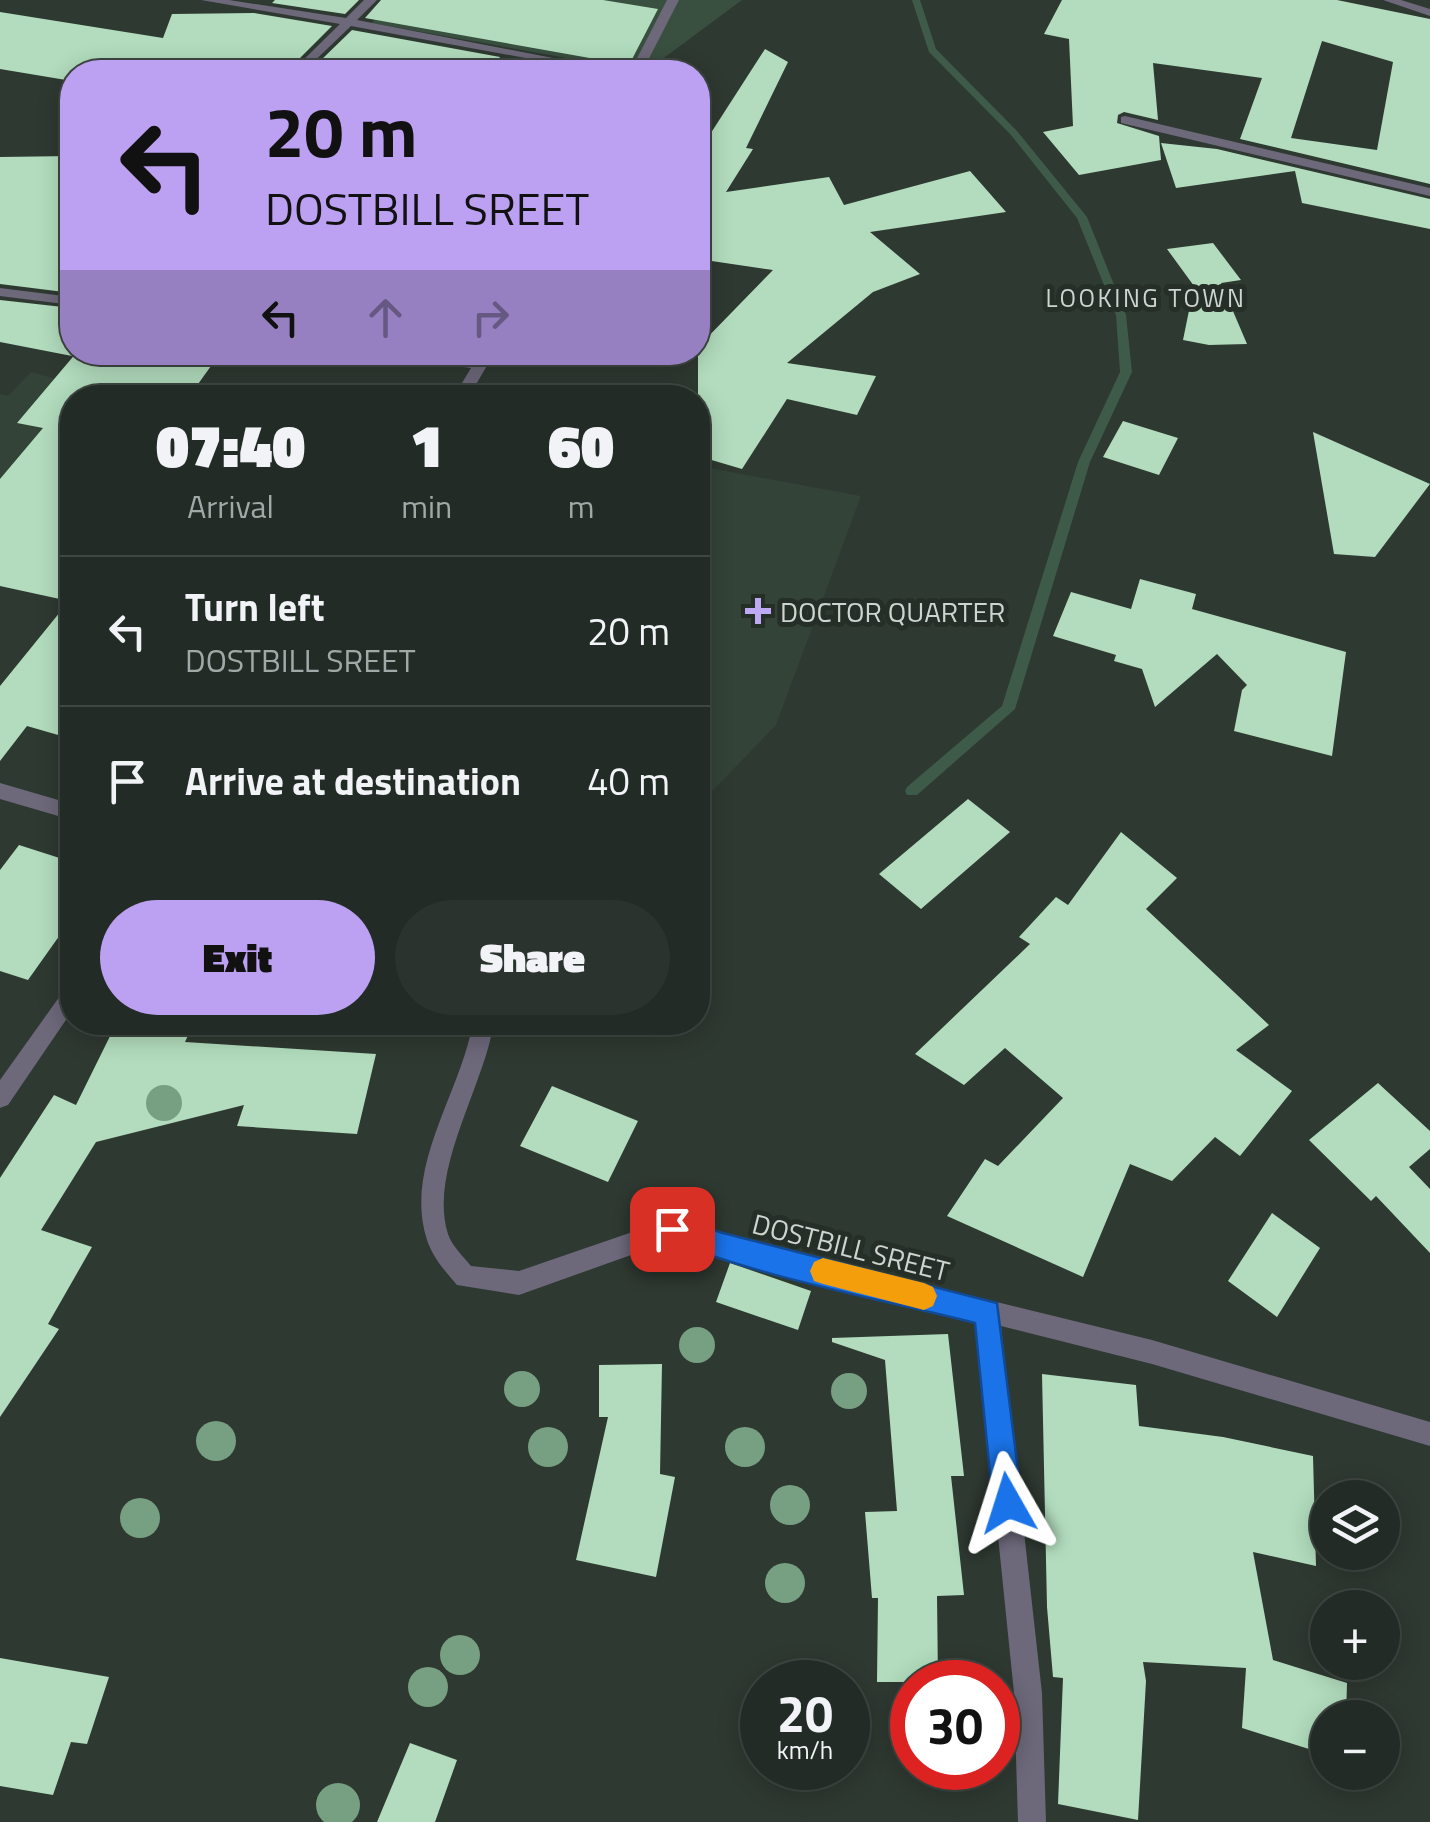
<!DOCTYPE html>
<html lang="en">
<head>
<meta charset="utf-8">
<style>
	:root { --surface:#222b25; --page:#2a332d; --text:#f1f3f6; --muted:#a2a7a7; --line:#3f4742; --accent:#bca0f2 }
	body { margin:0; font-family:"Titillium Web",sans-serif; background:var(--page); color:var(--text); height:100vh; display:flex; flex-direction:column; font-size:38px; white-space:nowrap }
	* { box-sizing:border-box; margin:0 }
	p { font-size:32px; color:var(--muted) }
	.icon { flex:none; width:55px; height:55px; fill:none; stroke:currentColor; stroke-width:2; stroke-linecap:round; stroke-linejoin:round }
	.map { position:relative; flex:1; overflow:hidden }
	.sheet { position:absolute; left:60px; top:385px; width:650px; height:650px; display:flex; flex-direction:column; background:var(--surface); border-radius:40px; box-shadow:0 5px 25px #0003,0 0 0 2px var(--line) }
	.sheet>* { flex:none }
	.top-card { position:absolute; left:60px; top:60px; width:650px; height:305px; border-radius:40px; box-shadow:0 5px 25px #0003,0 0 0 2px var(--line); background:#bca0f2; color:#111; overflow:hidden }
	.controls { position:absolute; left:1310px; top:1480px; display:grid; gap:20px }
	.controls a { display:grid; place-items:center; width:90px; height:90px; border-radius:50%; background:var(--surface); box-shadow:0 5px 25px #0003,0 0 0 2px var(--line); font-size:50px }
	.speed { position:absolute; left:740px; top:1660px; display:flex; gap:20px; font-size:50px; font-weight:700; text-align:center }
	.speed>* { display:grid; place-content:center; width:130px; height:130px; border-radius:50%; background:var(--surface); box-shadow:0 5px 25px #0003,0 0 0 2px var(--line); line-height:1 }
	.speed small { font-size:25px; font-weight:400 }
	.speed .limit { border:15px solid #d22; background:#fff; color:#111 }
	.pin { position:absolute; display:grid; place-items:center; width:85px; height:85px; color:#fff; margin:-42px; border-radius:20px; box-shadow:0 5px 15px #0006 }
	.me { position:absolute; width:110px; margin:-55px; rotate:354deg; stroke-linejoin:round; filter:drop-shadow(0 0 8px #0008) }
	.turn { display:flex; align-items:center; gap:35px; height:210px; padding:0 40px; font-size:45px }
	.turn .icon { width:130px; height:130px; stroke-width:2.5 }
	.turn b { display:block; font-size:70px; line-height:85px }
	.lanes { display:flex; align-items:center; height:95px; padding:0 40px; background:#0003; justify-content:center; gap:50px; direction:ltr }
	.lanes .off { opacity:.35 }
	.eta { display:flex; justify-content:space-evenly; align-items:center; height:170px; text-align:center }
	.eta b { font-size:60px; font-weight:800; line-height:70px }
	.cta { display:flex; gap:20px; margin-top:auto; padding:20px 40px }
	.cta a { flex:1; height:115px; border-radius:60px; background:var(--accent); color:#111; font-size:40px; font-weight:800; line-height:115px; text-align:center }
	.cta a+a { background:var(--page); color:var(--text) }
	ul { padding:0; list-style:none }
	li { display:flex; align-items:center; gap:30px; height:150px; padding:0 40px; border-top:2px solid var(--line) }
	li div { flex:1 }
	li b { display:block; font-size:38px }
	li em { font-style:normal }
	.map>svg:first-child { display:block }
</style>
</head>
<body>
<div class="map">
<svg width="1430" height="1822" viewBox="0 0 1430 1822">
	<rect width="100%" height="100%" fill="#2e3931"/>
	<path fill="#334337" d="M31,372L120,397L72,398V531L0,511V394L8,396Z
		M698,466L861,496L776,725L698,806Z"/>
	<path fill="#394f3f" d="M391,0H742L645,72L372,23Z"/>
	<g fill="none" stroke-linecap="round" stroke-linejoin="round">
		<path fill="#3e5b4a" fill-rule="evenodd" d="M912,0H920L936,49L1017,131L1087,217L1126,315L1132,372L1090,462L1015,709L917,795H907L905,791L907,787L1002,706L1078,462L1120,372L1116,315L1077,218L1011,135L929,52Z"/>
	</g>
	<path fill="#b2dcbd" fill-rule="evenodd" d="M275,0H359L345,14L272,3Z
		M381,0H603L658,9L629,65L365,18Z
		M1062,0H1337L1430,19V184L1240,139L1262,78L1153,63L1158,120L1124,112L1118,115L1117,123L1159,136L1161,160L1079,175L1043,132L1073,126L1069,39L1044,34ZM1322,41L1393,62L1377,150L1291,138Z
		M0,12L163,38L172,14L254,13L332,26L299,59L246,60L244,72H72V81L0,69Z
		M352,30L500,57L488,72H368L318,63Z
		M765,49L788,62L746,148L753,149L726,192L829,177L844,205L970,171L1006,212L870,232L920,274L873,292L787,363L876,376L857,415L787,399L742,469L698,456V347L773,270L698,259V153Z
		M1161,143L1217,149L1430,199V229L1302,203L1295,171L1176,188Z
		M72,156V293L0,284V157Z
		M1213,243L1241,280L1221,283L1247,344L1209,345L1183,340L1194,286L1167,249Z
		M0,300L72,308V356L0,342Z
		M77,352H178L216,359L188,398H72V739L27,726L0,761V686L69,601L0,586V479L43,428L17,423Z
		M1123,421L1178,438L1159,475L1103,457Z
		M1313,432L1430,484L1375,557L1334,554Z
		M1140,579L1196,594L1192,609L1346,652L1332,756L1234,731L1242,690L1247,685L1217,654L1155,707L1142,669L1114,661L1116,655L1053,636L1071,592L1131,609Z
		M968,799L1010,832L921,909L879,874Z
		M1121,832L1177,878L1146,909L1269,1025L1236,1050L1292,1091L1240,1156L1215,1137L1172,1181L1130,1164L1083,1277L947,1216L985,1159L998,1166L1063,1098L1005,1048L964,1085L915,1054L1030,944L1019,937L1056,897L1068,905Z
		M19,845L72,862V918L28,980L0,971V870Z
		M117,1022H194L185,1042L376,1054L357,1134L237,1126L244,1105L96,1142L41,1230L92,1247L48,1324L59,1329L0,1417V1178L54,1095L76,1105Z
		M1378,1083L1430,1131V1149L1409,1167L1430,1189V1253L1376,1196L1371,1201L1309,1140Z
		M552,1086L638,1121L608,1182L520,1146Z
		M1272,1213L1320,1248L1277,1317L1228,1281Z
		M730,1263L811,1291L798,1330L716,1302Z
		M948,1334L964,1476H951L964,1595L937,1596L938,1682H877L878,1598H872L865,1512L897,1511L885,1360L832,1342V1338Z
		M662,1364L660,1474L675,1477L656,1577L576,1560L608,1417H599V1365Z
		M1042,1374L1136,1385L1139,1426L1223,1437L1313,1456L1316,1566L1253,1552L1273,1660L1347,1683L1346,1718H1328V1755L1242,1728L1246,1668L1143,1662L1146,1681L1138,1820L1058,1804L1063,1678L1053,1677L1047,1607Z
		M0,1658L109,1677L87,1744L71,1742L53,1795L0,1786Z
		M410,1743L457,1760L435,1822H377Z"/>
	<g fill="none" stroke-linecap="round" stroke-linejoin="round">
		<path fill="#6d687a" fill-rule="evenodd" d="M201,0H229L346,18L364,0H377L357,20L625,72H602L351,26L303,72H291L340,24Z
			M667,0H679L642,72H630Z
			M1383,0H1401L1430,9V16Z
			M1125,116L1430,188V196L1121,123V117Z
			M0,288L72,297V305L0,296Z
			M386,352H428L476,360L480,352H495L468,398H453L471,368L393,357Z
			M0,783L72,804V820L0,799Z
			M72,986V1011L8,1105L0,1108V1080L65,989Z
			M473,1022H494C484,1087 428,1171 448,1234C452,1246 463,1256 471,1266L519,1271L673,1218L723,1235L1152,1340L1430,1422V1446L1152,1364L1001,1326L1042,1693L1046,1822H1018L1014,1693L976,1320L723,1257L673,1240L519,1295L457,1285C445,1271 433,1258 427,1240C403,1167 461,1093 473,1022Z"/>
	</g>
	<g fill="#77a082">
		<circle cx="164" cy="1103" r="18"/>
		<circle cx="697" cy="1345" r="18"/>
		<circle cx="522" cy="1389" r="18"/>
		<circle cx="849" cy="1391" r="18"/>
		<circle cx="216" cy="1441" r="20"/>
		<circle cx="548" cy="1447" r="20"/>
		<circle cx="745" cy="1447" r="20"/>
		<circle cx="790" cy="1505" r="20"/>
		<circle cx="140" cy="1518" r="20"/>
		<circle cx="785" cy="1583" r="20"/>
		<circle cx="460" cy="1655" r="20"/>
		<circle cx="428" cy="1687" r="20"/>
		<circle cx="338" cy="1805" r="22"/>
	</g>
	<path fill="#1a73e8" stroke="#114b97" stroke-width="2.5" d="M672,1216L723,1233L997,1303L1022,1503L1018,1513L1008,1518L997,1513L993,1503L975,1323C872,1297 762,1278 663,1238L659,1229L663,1220Z"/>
	<path fill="#f59e0b" d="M823,1258L924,1283L933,1287L937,1296L933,1306L924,1310L823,1284L814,1281L810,1271L814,1262Z"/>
	<path fill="#bea9f5" stroke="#252f27" stroke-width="4" d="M753 596h10v10h10v10h-10v10h-10v-10h-10v-10h10z"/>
	<g text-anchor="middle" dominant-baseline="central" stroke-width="10" stroke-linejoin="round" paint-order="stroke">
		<g font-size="25" letter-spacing="2.5" fill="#ced4d0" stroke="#252f27">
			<text x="1146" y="298">LOOKING TOWN</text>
		</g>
		<g font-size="28" fill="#ced4d0" stroke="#252f27" text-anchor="start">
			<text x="780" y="611">DOCTOR QUARTER</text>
		</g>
		<g font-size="28" fill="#ced4d0" stroke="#252f27">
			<text transform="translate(851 1247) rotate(14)">DOSTBILL SREET</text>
		</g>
	</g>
</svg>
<div class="controls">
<a><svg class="icon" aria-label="layers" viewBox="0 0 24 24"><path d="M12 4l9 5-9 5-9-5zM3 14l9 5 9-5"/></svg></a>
<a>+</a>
<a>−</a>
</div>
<div class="speed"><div>20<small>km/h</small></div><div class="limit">30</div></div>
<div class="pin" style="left:672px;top:1229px;background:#d93025"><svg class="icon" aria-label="arrive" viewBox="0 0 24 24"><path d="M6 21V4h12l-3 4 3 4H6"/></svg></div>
<svg class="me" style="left:1008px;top:1503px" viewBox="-20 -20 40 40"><path d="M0-17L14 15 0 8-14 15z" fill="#1a73e8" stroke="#fff" stroke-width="4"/></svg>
<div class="top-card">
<div class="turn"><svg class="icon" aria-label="left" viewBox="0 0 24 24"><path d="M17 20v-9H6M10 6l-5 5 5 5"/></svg><div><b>20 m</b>DOSTBILL SREET</div></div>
<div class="lanes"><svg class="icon" aria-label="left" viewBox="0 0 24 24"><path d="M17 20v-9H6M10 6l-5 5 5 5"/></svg><svg class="icon off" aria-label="ahead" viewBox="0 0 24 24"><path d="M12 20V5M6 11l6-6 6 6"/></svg><svg class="icon off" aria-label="right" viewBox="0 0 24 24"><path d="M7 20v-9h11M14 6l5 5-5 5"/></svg></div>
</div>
<section class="sheet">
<div class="eta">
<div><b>07:40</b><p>Arrival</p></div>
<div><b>1</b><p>min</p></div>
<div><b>60</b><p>m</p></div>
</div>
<ul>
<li><svg class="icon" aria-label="left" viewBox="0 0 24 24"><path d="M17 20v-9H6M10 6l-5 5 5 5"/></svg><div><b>Turn left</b><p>DOSTBILL SREET</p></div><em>20 m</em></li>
<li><svg class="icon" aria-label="arrive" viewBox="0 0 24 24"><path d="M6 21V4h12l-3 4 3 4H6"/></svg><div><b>Arrive at destination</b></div><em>40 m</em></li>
</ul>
<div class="cta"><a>Exit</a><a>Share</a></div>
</section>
</div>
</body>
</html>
